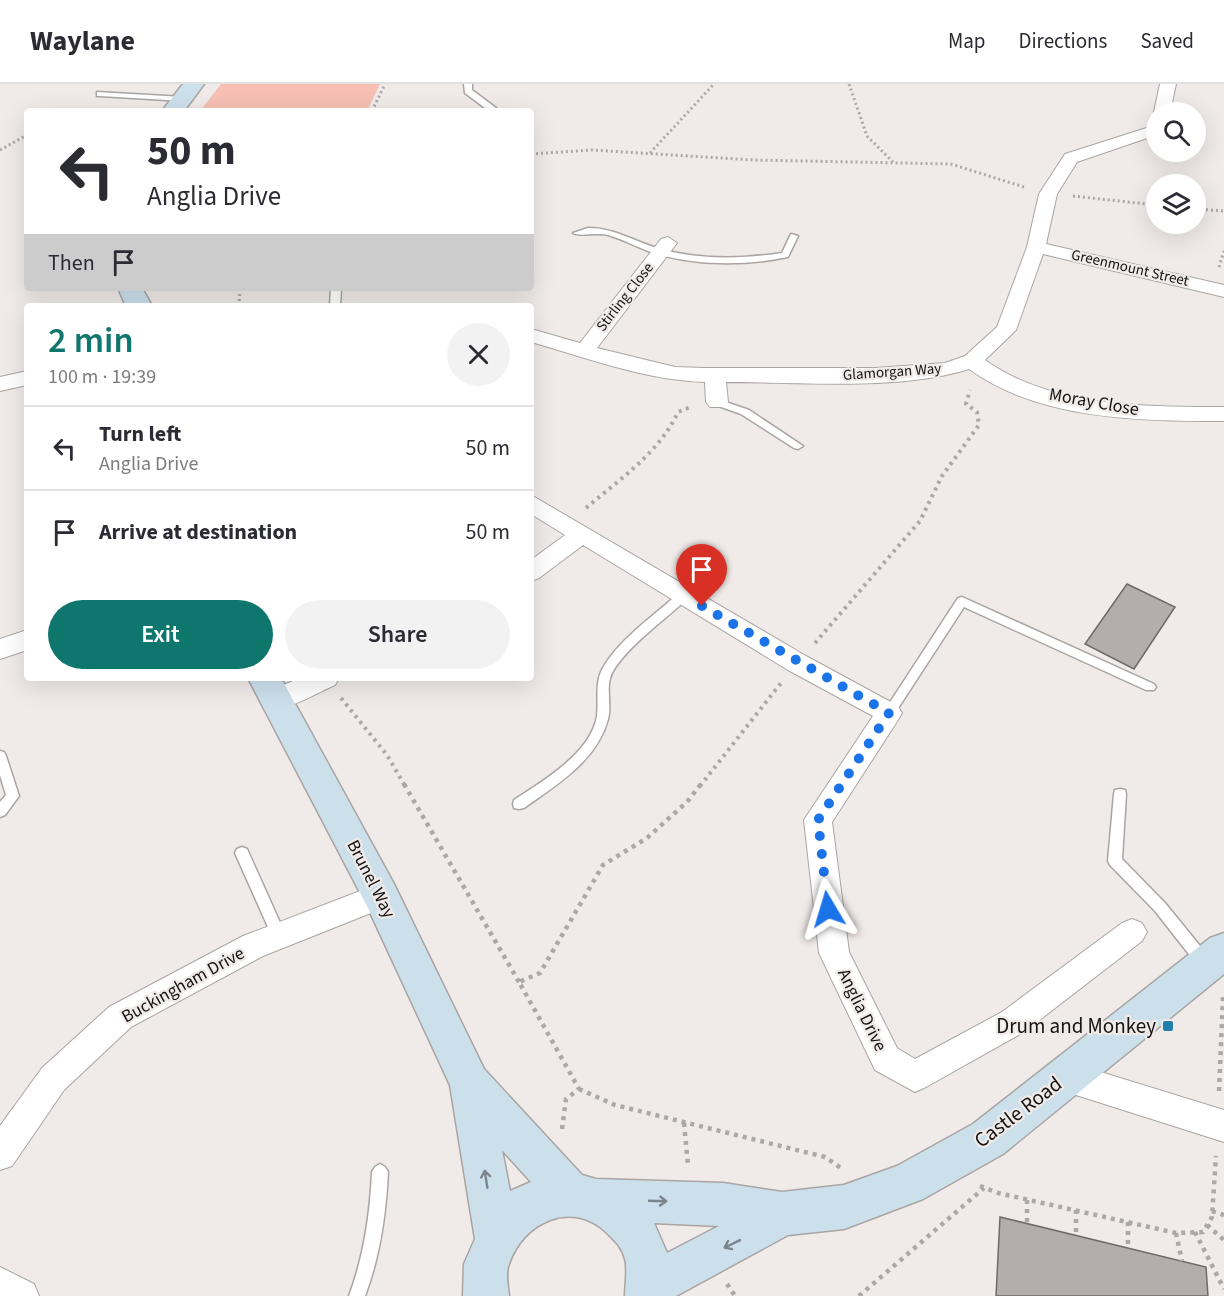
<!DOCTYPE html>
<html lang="en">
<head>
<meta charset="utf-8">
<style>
	:root { --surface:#fff; --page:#f2f2f3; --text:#2b2b33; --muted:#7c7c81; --line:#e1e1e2; --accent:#0f766e }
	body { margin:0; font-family:"Source Sans 3",sans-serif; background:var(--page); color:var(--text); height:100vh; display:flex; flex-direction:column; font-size:22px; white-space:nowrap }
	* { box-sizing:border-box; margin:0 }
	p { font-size:20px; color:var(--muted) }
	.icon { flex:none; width:33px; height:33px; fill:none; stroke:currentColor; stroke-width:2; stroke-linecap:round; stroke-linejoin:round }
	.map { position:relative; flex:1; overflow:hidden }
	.details { position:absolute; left:24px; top:219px; width:510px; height:378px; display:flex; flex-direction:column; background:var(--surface); border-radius:6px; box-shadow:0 6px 24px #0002 }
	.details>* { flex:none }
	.top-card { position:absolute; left:24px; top:24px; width:510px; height:183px; border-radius:6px; box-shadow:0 6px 24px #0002; background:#fff; color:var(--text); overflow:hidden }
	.buttons { position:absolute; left:1146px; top:18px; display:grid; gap:12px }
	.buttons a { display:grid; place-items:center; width:60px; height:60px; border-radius:50%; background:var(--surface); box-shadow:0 6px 24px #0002; font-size:30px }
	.pin { position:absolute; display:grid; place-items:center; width:51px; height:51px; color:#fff; margin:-62px -26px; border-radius:50% 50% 50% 0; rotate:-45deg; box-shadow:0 0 6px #0007 }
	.pin .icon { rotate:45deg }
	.me { position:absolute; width:66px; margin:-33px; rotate:353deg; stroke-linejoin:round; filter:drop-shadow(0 0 4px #0008) }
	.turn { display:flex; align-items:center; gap:21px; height:126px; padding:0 24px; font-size:27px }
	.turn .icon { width:78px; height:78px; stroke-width:2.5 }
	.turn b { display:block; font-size:42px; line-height:51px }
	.then { display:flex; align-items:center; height:57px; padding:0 24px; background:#0003; gap:12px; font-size:22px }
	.round { display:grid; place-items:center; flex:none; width:63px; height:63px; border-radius:32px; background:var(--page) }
	.overview { display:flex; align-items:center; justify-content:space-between; height:102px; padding:0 24px }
	h1 { font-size:36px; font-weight:600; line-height:45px; color:var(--accent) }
	.button { display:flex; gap:12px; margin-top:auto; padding:12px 24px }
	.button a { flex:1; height:69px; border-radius:36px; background:var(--accent); color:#fff; font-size:24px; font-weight:600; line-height:69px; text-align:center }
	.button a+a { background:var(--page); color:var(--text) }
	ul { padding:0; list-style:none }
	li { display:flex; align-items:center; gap:18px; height:84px; padding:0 24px; border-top:2px solid var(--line) }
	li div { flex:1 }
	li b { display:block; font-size:22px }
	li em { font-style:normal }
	header { display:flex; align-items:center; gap:36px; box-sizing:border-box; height:84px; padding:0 30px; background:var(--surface); border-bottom:2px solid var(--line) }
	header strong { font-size:28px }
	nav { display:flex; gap:33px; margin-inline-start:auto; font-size:21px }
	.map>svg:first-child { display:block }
</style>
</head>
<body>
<header>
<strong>Waylane</strong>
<nav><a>Map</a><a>Directions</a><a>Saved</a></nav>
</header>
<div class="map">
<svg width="1224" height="1212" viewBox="0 0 1224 1212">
	<rect width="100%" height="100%" fill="#f0eae9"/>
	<path fill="#f7bfb4" d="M221,0H380L367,27H200Z"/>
	<path fill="#b3aead" stroke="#6f6a69" stroke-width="1.5" d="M1127,500L1175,523L1134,585L1085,560Z
		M1000,1133L1206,1183L1208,1212H996Z"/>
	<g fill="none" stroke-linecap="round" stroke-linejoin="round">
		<g stroke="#aaa5a3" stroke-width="3">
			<path id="lane" d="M464,0H472V6L496,24V27H489L465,9Z
				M97,8L183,13L187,15L183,17L100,12H97Z
				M588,144C615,144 635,158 660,165C699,176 742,175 782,169L791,150L798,152L788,173C745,182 693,182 651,168C636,163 623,155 608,151C597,148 579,153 573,149Z
				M331,204H341L340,222H330Z
				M717,315L749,326L803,362L798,365L794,364L741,330L713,320V316Z
				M684,507L688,508L690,511L688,514C667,534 625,564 612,589C605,603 612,620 608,635C597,677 556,701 524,724L519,725L514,724L513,720L514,716C543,697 591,669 597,632C599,615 594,598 604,582C622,553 655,531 680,508Z
				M962,513L1154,600L1156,603L1154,606H1146L964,523L893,632H885L883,629L885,626L958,514Z
				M0,667L4,668L6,672L19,712L5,731L0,733V718L6,711L0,691Z
				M1120,705L1125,706L1126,710L1122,775L1165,819L1209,873L1211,878L1209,883L1204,885L1199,883L1155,827L1110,781L1108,777L1114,710L1115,706Z
				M242,763L247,765L286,852L284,856L279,858L274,856L272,852L235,769L237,765Z
				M380,1080L385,1083L388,1088C386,1131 380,1172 365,1212H349C364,1172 370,1131 372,1088L375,1083Z"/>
		</g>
		<g stroke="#aaa5a3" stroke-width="2">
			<path id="street" d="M1160,0H1176L1170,28H1156V32L1154,28Z
				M1156,41V51L1077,78L1057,110L1046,160L1224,201V213L1043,170L1016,246L985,276C1050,323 1146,323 1224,323V337C1141,337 1039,336 969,285C900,307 799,298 726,298L728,318L724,323H710L706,318L705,298C644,296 588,274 531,258V245L580,259L661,155L668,153L677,159L597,264L675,283L704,284H875L945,279L965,272L997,243L1027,163L1039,110L1065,70Z
				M27,287V301L0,307V293Z
				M531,411L806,572L898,622L902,629L898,636L832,738L849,868L897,964L915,975L1002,928L1122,839L1132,835L1142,839L1147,848L1142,857L1024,948L926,1003L915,1008L875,986L819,869L804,736L873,632L788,586L583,461L539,494L531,497V476L565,451L531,430Z
				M27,546V566L0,575V555Z
				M300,594H339L335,601C316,609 287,629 267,622L263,615L267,608Z
				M381,799L391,803L395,812L391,821L263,872L131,943L64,1006L12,1082L0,1086V1042L42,984L109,923L243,852Z
				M1065,977L1224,1026V1058L1054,1004L1049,993L1054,982Z
				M0,1183L34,1200L39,1212H0Z"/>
		</g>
		<g stroke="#aaa5a3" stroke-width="3">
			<path id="secondary" d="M183,0H204L184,27H162Z
				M118,204H142L152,222H126Z
				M248,594H281L394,800L484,985L582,1091L596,1095L723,1099L782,1108L844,1101L897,1082L973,1040L1210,854L1224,849V890L1003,1070L923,1115L844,1145L788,1151L676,1212H625C625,1201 628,1186 625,1175C622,1163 615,1157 607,1149C572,1115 523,1138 509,1180C505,1189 508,1202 509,1212H463L464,1180L475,1155L450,1001L368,824ZM502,1066L531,1098L510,1107ZM654,1139L719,1142L667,1169Z"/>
		</g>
		<path stroke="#ada8a8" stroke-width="3" stroke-dasharray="2 3" stroke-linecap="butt" d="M849,0L867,52L893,78
			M372,27L385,0
			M0,66L27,51
			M650,69L714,0
			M531,70L592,66L753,76L951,80L1024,103
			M1073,112L1156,121
			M1196,125L1224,127
			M1219,183L1224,167
			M239,222L240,204"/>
		<path stroke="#ada8a8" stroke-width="4" stroke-dasharray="3 4.5" stroke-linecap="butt" d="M586,424C620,395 659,369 678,328L691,323
			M815,559L920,437L942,392L979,341L977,328L966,320L970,306
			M341,614L387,671L405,702
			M700,702L781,599"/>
		<path stroke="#ada8a8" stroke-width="4.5" stroke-dasharray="4 5" stroke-linecap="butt" d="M404,700L519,898
			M579,1005L615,1021L825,1073L841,1084
			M1219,1007L1223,913
			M684,1039L688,1081
			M562,1045L566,1015L579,1005L519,898L540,889L603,781L647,754L687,718L701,700
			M980,1102L998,1109L1176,1149L1203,1148L1212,1133L1216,1072
			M1027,1116V1139
			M1076,1126V1152
			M1212,1127L1224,1131
			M1128,1138V1161
			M1207,1141L1224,1156
			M1195,1148L1224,1205
			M1176,1149L1182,1177
			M727,1200L735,1212
			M859,1212L984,1104"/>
		<use href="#lane" fill="#fff" fill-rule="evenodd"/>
		<use href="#street" fill="#fff" fill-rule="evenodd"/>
		<use href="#secondary" fill="#cce0ec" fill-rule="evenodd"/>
	</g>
	<defs><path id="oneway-shaft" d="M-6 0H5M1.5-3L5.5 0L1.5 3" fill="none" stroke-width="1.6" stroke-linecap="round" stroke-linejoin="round" transform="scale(1.5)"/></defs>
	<g stroke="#7a848b">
		<use href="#oneway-shaft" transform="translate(486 1095) rotate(-99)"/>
		<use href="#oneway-shaft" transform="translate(658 1117) rotate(2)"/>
		<use href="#oneway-shaft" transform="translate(732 1160) rotate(154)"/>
	</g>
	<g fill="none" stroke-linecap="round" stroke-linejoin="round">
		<path stroke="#1a73e8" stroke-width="10" stroke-dasharray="0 18" d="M702,522L889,629L818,736L828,825"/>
	</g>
	<rect fill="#227fac" stroke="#f0eae9" stroke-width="2" x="1162" y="936" width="12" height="12" rx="3"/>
	<g text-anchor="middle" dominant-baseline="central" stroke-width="4.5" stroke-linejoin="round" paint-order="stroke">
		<g font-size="15" fill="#161414" stroke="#f0eae9">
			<text transform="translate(1130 184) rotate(13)">Greenmount Street</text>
			<text transform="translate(625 213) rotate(-52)">Stirling Close</text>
			<text transform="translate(892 288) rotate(-4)">Glamorgan Way</text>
		</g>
		<g font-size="18" fill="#161414" stroke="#f0eae9">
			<text transform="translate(1094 318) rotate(10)">Moray Close</text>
			<text transform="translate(371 795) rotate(63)">Brunel Way</text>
			<text transform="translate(183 901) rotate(-29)">Buckingham Drive</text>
			<text transform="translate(862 926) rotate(64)">Anglia Drive</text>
		</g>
		<g font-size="21" fill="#161414" stroke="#f0eae9" text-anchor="end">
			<text x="1156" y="942">Drum and Monkey</text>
		</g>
		<g font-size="21" fill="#161414" stroke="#f0eae9">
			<text transform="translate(1018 1028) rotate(-37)">Castle Road</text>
		</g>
	</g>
</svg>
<div class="buttons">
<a><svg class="icon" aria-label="search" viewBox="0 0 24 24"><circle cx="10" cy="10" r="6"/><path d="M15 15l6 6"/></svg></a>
<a><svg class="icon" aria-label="layers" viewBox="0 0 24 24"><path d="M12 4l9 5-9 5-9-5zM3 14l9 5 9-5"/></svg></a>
</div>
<div class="pin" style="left:702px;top:522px;background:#d93025"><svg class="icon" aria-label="arrive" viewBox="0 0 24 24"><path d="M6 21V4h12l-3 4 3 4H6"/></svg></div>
<svg class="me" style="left:828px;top:825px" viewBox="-20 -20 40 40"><path d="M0-17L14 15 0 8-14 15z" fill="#1a73e8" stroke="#fff" stroke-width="4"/></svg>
<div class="top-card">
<div class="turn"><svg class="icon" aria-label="left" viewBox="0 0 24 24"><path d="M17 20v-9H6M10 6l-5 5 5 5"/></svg><div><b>50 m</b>Anglia Drive</div></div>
<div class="then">Then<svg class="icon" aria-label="arrive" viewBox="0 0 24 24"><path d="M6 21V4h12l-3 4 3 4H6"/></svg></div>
</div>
<section class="details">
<div class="overview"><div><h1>2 min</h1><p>100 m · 19:39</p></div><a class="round"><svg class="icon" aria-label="close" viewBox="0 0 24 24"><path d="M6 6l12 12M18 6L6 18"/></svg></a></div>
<ul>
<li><svg class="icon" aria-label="left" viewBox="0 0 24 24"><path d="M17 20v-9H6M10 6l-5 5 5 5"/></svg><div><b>Turn left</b><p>Anglia Drive</p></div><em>50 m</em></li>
<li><svg class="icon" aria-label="arrive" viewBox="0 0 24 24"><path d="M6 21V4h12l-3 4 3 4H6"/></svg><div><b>Arrive at destination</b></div><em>50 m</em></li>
</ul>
<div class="button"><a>Exit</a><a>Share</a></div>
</section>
</div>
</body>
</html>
